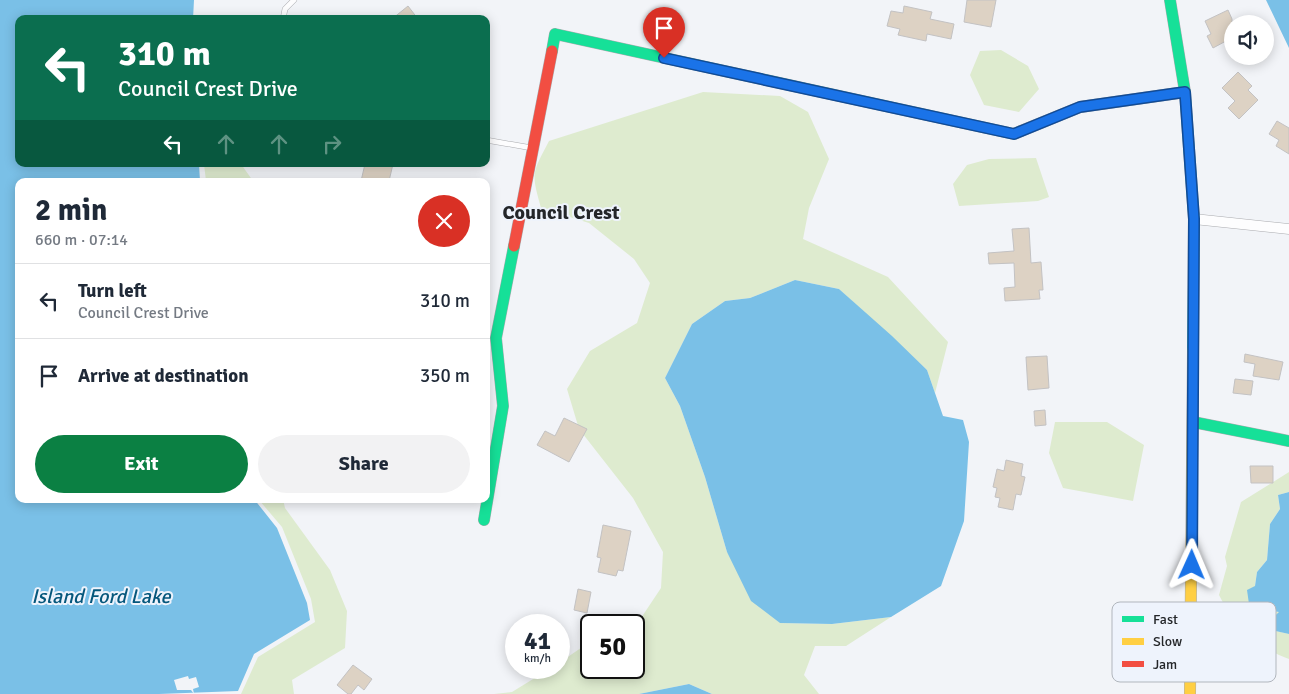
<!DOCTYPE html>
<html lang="en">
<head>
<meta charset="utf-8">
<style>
	:root { --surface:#fff; --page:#f2f2f3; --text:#1f2937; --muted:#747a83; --line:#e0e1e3; --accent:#0b8043 }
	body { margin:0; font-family:Signika,sans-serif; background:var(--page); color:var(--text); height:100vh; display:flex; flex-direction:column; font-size:19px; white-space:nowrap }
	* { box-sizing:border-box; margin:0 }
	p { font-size:16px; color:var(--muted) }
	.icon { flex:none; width:28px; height:28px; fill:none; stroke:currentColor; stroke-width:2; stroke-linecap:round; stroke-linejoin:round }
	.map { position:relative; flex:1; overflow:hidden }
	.side { position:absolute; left:15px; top:178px; width:475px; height:325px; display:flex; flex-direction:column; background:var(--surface); border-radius:10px; box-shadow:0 2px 12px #0003 }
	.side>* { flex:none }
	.top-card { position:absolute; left:15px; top:15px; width:475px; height:152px; border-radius:10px; box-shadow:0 2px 12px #0003; background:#0b6e4f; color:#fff; overflow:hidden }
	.tools { position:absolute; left:1224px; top:15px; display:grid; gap:10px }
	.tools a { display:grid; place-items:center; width:50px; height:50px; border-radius:50%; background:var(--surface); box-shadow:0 2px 12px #0003; font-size:25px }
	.speed { position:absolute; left:505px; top:614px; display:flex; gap:10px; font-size:25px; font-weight:700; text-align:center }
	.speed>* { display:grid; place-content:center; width:65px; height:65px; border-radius:50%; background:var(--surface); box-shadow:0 2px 12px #0003; line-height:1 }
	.speed small { font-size:12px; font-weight:400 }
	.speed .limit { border:2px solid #111; border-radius:8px; background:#fff; color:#111 }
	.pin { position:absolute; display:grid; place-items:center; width:42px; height:42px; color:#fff; margin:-51px -21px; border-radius:50% 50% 50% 0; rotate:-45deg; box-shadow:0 0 5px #0007 }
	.pin .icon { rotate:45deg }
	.me { position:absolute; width:55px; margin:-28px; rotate:1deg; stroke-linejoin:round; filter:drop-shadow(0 0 4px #0008) }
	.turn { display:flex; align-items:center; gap:18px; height:105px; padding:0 20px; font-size:22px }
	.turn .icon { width:65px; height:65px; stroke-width:2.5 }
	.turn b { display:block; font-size:35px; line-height:42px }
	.lanes { display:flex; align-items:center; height:48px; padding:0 20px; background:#0003; justify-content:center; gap:25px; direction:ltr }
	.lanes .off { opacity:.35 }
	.round { display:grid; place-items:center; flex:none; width:52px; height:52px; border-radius:26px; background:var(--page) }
	.summary { display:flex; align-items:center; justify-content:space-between; height:85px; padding:0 20px }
	h1 { font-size:30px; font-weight:800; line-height:38px }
	.action { display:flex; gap:10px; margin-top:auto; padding:10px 20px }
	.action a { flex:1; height:58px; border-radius:30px; background:var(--accent); color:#fff; font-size:20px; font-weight:800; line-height:58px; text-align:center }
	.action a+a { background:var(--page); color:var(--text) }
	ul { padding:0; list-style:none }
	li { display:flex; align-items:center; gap:15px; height:75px; padding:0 20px; border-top:1px solid var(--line) }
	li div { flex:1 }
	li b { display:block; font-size:19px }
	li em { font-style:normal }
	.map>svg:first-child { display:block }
</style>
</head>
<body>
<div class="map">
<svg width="1289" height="694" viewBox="0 0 1289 694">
	<rect width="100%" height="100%" fill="#f2f4f8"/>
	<path fill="#deebcf" d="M1001,50L1028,66L1039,89L1019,112L984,105L970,75L980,51Z
		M703,92L780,96L808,112L829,159L809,208L803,239L888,277L948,342L935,393L927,370L839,289L795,280L750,298L725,301L692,324L665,378L680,406L705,477L727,552L780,623L832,624L891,617L846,646H815L804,675L819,694H712L689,684L639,694H494L512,692L551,668H559V663L591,641V668H634V625H629L639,621L661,588L663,552L633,498L579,429L567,389L590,351L637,323L650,283L634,259L589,223L541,208C531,172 532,174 549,141Z
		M1036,158L1049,197L1038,201L959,206L953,184L967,165L989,159Z
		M204,164H241L253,181H206Z
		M1055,422H1107L1144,445L1133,501L1063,488L1049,453Z
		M1289,472V492L1278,495L1280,509L1270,524L1267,560L1257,572L1255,586L1260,609L1280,612L1263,628L1289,634V659C1254,646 1236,628 1219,595L1227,566L1225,557L1241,502Z
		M283,499L285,508L330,570L347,611L345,648L292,680L294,694H241L258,657L315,622L311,599L282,527L259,500Z"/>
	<path fill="#7ac0e7" d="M0,0H194L193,19H19V164H199L200,181H19V499H254L277,528L307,603L310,620L254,654L238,691L159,694H0Z
		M1266,0H1289V48Z
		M795,280L839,289L892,336L927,370L943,416L963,420L969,442L964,521L941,586L891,617L832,624L780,623L751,601L727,552L705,477L680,406L665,378L692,324L725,301L750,298Z
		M1289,492V634L1262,628L1279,612L1260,609L1249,604L1247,590L1255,586L1257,572L1267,560L1270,524L1280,509L1278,495Z
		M689,684L712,694H639Z"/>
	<path fill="#f2f4f8" d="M188,676L189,679L196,677L199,687L193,689L194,694L191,690H177L174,680Z"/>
	<path fill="#ddd2c4" stroke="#c3c2c3" d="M967,0H996L991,27L964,22Z
		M408,6L418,19H392Z
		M904,6L932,12L930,19L954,24L951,39L927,34L926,41L898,35L900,29L887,26L891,11L903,13Z
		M1228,10L1232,19V54L1226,41L1213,48L1207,36L1211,34L1205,21Z
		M1238,72L1252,86L1248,90L1258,100L1239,119L1228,108L1235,101L1222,88Z
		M1277,121L1289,128V154L1276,146L1279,140L1269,134Z
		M365,164H393L389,181H361Z
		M1029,228L1031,263L1041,262L1043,290H1039L1040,299L1005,301L1004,288L1015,287L1014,263L989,264L988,253L1014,251L1012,229Z
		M1245,354L1283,362L1279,380L1253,376L1255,364L1244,362Z
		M1047,356L1049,388L1028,390L1026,357Z
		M1235,379L1253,381L1251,395L1233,393Z
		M1045,410L1046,425L1035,426L1034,411Z
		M564,418L587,429L569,462L537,445L545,431L555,436Z
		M1006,460L1023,464L1021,476L1025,477L1021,495L1016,494L1013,510L998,507L1000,498L995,497L997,488L993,487L997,469L1004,471Z
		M1250,466H1273V483H1251Z
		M603,525L631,531L623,571L618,570L616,576L598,572L601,558L597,557Z
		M578,589L591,592L587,613L574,610Z
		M353,665L372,679L364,690L358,685L351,694H348L337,685Z"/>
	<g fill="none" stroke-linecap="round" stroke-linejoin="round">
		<g stroke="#aaabaf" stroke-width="6">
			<path id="lane" d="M283,19L285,9L294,0
				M486,140L532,148"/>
		</g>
		<g stroke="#aaabaf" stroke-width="11">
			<path id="street" d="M1194,219L1289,229"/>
		</g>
		<g stroke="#aaabaf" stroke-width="12">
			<path id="fast" d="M1170,0L1185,92L1194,219L1193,350
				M552,51L555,34L1014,134L1021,131
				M1193,422L1289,441
				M484,520L503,406L496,338L514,246"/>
		</g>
		<g stroke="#aaabaf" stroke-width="12">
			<path id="slow" d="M1021,131L1080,107L1185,92
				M1190,694L1193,350"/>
		</g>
		<g stroke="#aaabaf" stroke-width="12">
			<path id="jam" d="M514,246L552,51"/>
		</g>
		<use href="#lane" stroke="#fdfdfe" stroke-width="5"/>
		<use href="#street" stroke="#fdfdfe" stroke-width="10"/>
		<use href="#fast" stroke="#16e098" stroke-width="11"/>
		<use href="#slow" stroke="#ffcf43" stroke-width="11"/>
		<use href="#jam" stroke="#f24e42" stroke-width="11"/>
	</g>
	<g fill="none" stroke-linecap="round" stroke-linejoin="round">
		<g stroke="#114b97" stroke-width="12">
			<path id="route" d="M664,58L1014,134L1080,107L1185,92L1194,219L1192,565"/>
		</g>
		<use href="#route" stroke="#1a73e8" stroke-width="9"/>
	</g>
	<g text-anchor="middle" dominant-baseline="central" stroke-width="4" stroke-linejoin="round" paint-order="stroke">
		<g font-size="20" font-weight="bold" fill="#242629" stroke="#eef3fc">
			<text x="561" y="212">Council Crest</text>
		</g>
		<g font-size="20" font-style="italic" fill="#05577c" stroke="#eef3fc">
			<text x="101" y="596">Island Ford Lake</text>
		</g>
	</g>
	<rect x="1112" y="602" width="164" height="80" rx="8" fill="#eef3fc" stroke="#b1b6bd" stroke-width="1"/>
	<rect x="1122" y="616" width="22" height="6" fill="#16e098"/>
	<rect x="1122" y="638" width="22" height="7" fill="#ffcf43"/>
	<rect x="1122" y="661" width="22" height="6" fill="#f24e42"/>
	<g font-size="14" fill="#242629">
		<text x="1153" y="624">Fast</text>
		<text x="1153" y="646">Slow</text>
		<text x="1153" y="669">Jam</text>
	</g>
</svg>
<div class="tools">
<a><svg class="icon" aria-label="sound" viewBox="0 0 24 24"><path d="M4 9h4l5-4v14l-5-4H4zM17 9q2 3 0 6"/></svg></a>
</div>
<div class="speed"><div>41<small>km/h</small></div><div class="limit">50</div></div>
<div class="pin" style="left:664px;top:58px;background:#d93025"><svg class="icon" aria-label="arrive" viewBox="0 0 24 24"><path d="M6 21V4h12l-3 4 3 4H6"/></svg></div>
<svg class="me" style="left:1192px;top:565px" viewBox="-20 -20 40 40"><path d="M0-17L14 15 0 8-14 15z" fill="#1a73e8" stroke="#fff" stroke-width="4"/></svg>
<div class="top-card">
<div class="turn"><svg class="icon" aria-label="left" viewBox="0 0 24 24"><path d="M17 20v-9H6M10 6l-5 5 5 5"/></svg><div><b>310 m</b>Council Crest Drive</div></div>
<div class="lanes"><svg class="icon" aria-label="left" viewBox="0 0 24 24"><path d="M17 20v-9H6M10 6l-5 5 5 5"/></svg><svg class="icon off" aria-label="ahead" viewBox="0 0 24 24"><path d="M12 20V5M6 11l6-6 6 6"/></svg><svg class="icon off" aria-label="ahead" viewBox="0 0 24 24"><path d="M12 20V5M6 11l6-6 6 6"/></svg><svg class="icon off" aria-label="right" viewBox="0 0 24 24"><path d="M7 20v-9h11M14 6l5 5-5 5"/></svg></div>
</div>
<section class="side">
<div class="summary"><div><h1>2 min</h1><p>660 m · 07:14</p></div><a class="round" style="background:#d93025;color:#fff"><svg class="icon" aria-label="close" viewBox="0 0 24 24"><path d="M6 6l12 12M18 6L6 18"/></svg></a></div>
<ul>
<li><svg class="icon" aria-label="left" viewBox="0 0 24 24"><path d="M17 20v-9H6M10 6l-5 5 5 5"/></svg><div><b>Turn left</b><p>Council Crest Drive</p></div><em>310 m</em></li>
<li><svg class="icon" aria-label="arrive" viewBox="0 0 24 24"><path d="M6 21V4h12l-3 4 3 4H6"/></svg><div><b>Arrive at destination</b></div><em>350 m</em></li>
</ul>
<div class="action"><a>Exit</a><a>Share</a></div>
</section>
</div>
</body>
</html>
